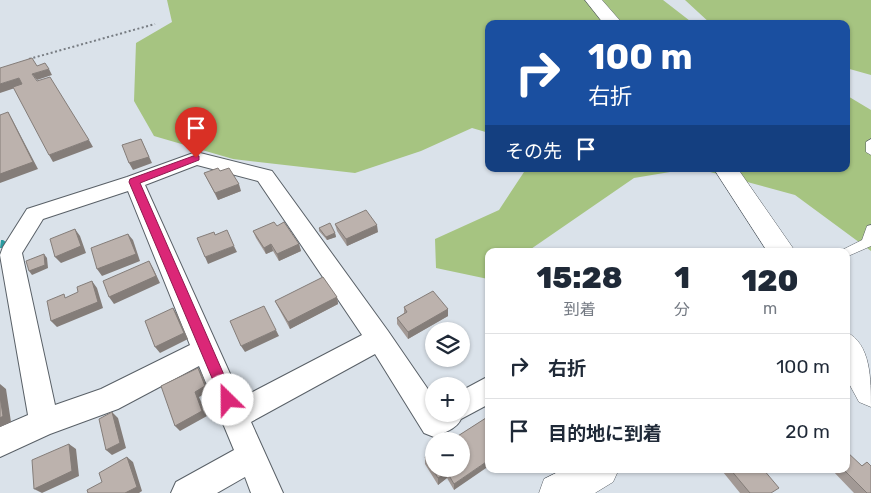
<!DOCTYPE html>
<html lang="ja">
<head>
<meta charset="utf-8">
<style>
	:root { --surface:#fff; --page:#f2f2f3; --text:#1f2937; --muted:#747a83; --line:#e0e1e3 }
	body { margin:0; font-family:Rubik,"Noto Sans JP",sans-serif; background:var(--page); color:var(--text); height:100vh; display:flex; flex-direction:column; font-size:19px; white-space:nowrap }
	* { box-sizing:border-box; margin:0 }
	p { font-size:16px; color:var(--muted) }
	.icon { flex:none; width:28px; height:28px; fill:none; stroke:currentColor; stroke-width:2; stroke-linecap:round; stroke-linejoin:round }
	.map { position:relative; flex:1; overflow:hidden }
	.details { position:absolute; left:485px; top:248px; width:365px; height:225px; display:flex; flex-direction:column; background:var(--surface); border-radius:10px; box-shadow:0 1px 4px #0004 }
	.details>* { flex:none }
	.top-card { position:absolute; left:485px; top:20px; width:365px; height:152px; border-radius:10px; box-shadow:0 1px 4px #0004; background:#1a4fa0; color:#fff; overflow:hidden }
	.controls { position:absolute; left:425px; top:322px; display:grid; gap:10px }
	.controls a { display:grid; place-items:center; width:45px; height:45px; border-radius:50%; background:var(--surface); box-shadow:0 1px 4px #0004; font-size:25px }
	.pin { position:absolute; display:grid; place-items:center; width:42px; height:42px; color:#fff; margin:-51px -21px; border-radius:50% 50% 50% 0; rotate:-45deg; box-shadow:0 0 5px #0007 }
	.pin .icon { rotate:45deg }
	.me { position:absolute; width:55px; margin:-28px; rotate:337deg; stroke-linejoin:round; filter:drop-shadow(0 0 4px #0008) }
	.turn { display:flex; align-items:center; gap:18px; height:105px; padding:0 20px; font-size:22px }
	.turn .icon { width:65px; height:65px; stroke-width:2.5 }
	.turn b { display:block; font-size:35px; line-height:42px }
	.then { display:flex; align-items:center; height:48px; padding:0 20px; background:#0003; gap:10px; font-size:19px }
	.eta { display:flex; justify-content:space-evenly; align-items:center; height:85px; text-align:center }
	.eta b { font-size:30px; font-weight:800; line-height:35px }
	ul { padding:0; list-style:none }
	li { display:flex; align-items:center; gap:15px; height:65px; padding:0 20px; border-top:1px solid var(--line) }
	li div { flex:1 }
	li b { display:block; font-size:19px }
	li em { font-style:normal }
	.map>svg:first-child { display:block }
</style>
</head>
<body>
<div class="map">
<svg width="871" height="493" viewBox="0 0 871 493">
	<rect width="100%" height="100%" fill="#dae2ea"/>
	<path fill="#a6c481" d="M167,0H663L694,24H489V133L472,128L421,151L355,173L233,159L154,136L134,101L136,43L172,22Z
		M685,0H871V75L846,68V24H711Z
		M846,95L871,110V251L795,195L699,169H846Z
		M523,169H688L634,178L528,251H489L488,279L436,268L435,239L499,210L524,172Z"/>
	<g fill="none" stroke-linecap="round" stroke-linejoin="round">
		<path fill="#2b9ca1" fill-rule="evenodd" d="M1,240H3L6,242L2,248H0Z"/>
		<g stroke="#596067" stroke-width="1">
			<path id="lane" d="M871,139V155L866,152V142Z
				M871,225V246L846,257V251H841L842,250L862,240L867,226Z"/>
		</g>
		<g stroke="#596067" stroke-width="2">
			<path id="street" d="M196,152L272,171L388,331L434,398V414H461V391L489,376V404L461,419C457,429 443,433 434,437L424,433L375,354L251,422L283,493H251L245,477L217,493H171L176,482L234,450L199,366L118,409L50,434L0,457V427L28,415L0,255L3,247L27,209L127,177ZM197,165L258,181L362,335L241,398L145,185ZM128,191L190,345L101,389L55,405L22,253L43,219Z"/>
		</g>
		<g stroke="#596067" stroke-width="1">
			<path id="secondary" d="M585,0H602L623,24H604Z
				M714,169H738L795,251H767Z
				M846,332C871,343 871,380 871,407L859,402L846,378Z
				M564,469H619L613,482L595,493H539L544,479Z"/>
		</g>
		<path stroke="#777c82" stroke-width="2" stroke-dasharray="2 2.5" stroke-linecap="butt" d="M29,59L155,24"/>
		<use href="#lane" fill="#fff" fill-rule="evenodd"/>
		<use href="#street" fill="#fff" fill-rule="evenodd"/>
		<use href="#secondary" fill="#fff" fill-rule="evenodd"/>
	</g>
	<path fill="#a29995" d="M220,171L241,191L218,200L204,173Z
		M335,224L378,232L347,246L337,231Z
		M277,226L299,244L301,251L279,261L273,251L266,254L256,238L253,231Z
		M319,228L335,233L336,237L327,240L319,231Z
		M337,297L338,304L290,329L278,307L275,301Z
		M404,307L448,309V316L408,339L397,324V318L404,313Z
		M489,416L454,490L447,478L438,485L425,464V457Z
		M867,462L871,493H854L831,469H846L861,466Z
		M727,469H763L771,493H740L723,472Z"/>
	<path fill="#847d79" d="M49,69L52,75L37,80L32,74Z
		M19,78L24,85L0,93V84Z
		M8,112L12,119L38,169L0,183V174Z
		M141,139L152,163L133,170L129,163Z
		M89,140L93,147L53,162L49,155Z
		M239,184L241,191L218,200L215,193Z
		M377,225L378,232L347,246L346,239Z
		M75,229L80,236L86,253L61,263L55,257Z
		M335,233L336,237L327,240L326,237Z
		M128,234L133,240L140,261L102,276L97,269Z
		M271,244L273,251L266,254L264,248Z
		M299,244L301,251L279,261L277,254Z
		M234,246L237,252L208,264L205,257Z
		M44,254L47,258L48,268L32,275L29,271Z
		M149,261L153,268L160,283L114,304L109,297Z
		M92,281L97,288L103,308L57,327L51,321Z
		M337,297L338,304L290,329L288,322Z
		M173,308L177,314L188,339L160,353L155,347Z
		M448,309V316L408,339V332Z
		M276,330L279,336L245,352L241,346Z
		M198,368L202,374L209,392L199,397L207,416L180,431L175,426L195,392Z
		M0,384L6,389L11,422L0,427Z
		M112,412L118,418L126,448L112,455L106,450Z
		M69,444L76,449L79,476L42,493L34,489Z
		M127,457L133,462L142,491L139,493H125Z
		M489,460V466L454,490V484Z
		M447,472V478L438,485V478Z"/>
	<path fill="#bcb2ad" stroke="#847d79" d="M32,58L37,66L45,63L49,69L32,74L37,81L50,77L89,140L49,155L13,87L22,84L19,78L0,84V68Z
		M8,112L33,162L0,174V115Z
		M141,139L149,157L129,163L122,145Z
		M218,168L220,171L229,168L239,184L215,193L204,173Z
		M366,210L377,225L346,239L335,224Z
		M274,222L277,226L284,222L299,244L277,254L271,244L264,248L253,231Z
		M330,223L335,233L326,237L319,228Z
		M75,229L81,246L55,257L50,239Z
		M227,230L234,246L205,257L197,238L214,232L215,235Z
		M128,234L136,254L97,269L91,248Z
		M44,254L45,265L29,271L26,261Z
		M149,261L156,276L109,297L103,281Z
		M323,277L337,297L288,322L275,301Z
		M92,281L98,302L51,321L47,301L64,294L65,298L78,292L77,287Z
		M433,291L448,309L408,332L397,318L407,312L404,307Z
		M264,306L276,330L241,346L230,321Z
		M173,308L184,333L155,347L145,321Z
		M198,368L205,386L195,392L202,411L175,426L161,386Z
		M0,396L3,416L0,418Z
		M112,412L120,443L106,450L99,419Z
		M489,416V460L454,484L447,472L438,478L425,457L434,452V469H461V441H450Z
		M69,444L72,471L34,489L32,460Z
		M846,451L862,466L867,462L871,466V493H867L843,469H846Z
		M127,457L137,487L125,493H88L87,490L102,482L99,473Z
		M730,469H763L779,488L771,493H750Z"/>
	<path fill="#db2777" stroke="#8e194d" d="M196,155L199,156V160L140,183L235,400L233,404L228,406L223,404L129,182L130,179Z"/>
</svg>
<div class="controls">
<a><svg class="icon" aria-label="layers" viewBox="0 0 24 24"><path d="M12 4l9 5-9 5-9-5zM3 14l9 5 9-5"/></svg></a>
<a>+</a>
<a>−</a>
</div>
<div class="pin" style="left:196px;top:158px;background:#d93025"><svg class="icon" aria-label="arrive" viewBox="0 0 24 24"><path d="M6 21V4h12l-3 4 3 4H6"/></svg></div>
<svg class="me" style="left:228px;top:400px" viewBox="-20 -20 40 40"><circle r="19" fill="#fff"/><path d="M0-13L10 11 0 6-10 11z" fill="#db2777"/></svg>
<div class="top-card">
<div class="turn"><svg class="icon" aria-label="right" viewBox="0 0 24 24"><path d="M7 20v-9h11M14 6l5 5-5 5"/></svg><div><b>100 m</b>右折</div></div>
<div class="then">その先<svg class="icon" aria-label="arrive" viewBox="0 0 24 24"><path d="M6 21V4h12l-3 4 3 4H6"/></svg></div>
</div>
<section class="details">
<div class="eta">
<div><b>15:28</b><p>到着</p></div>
<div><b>1</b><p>分</p></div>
<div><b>120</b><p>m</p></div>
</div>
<ul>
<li><svg class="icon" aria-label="right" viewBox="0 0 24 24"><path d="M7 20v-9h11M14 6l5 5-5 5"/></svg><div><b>右折</b></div><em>100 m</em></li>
<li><svg class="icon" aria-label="arrive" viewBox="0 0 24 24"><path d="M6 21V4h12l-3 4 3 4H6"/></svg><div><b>目的地に到着</b></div><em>20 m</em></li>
</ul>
</section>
</div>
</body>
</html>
